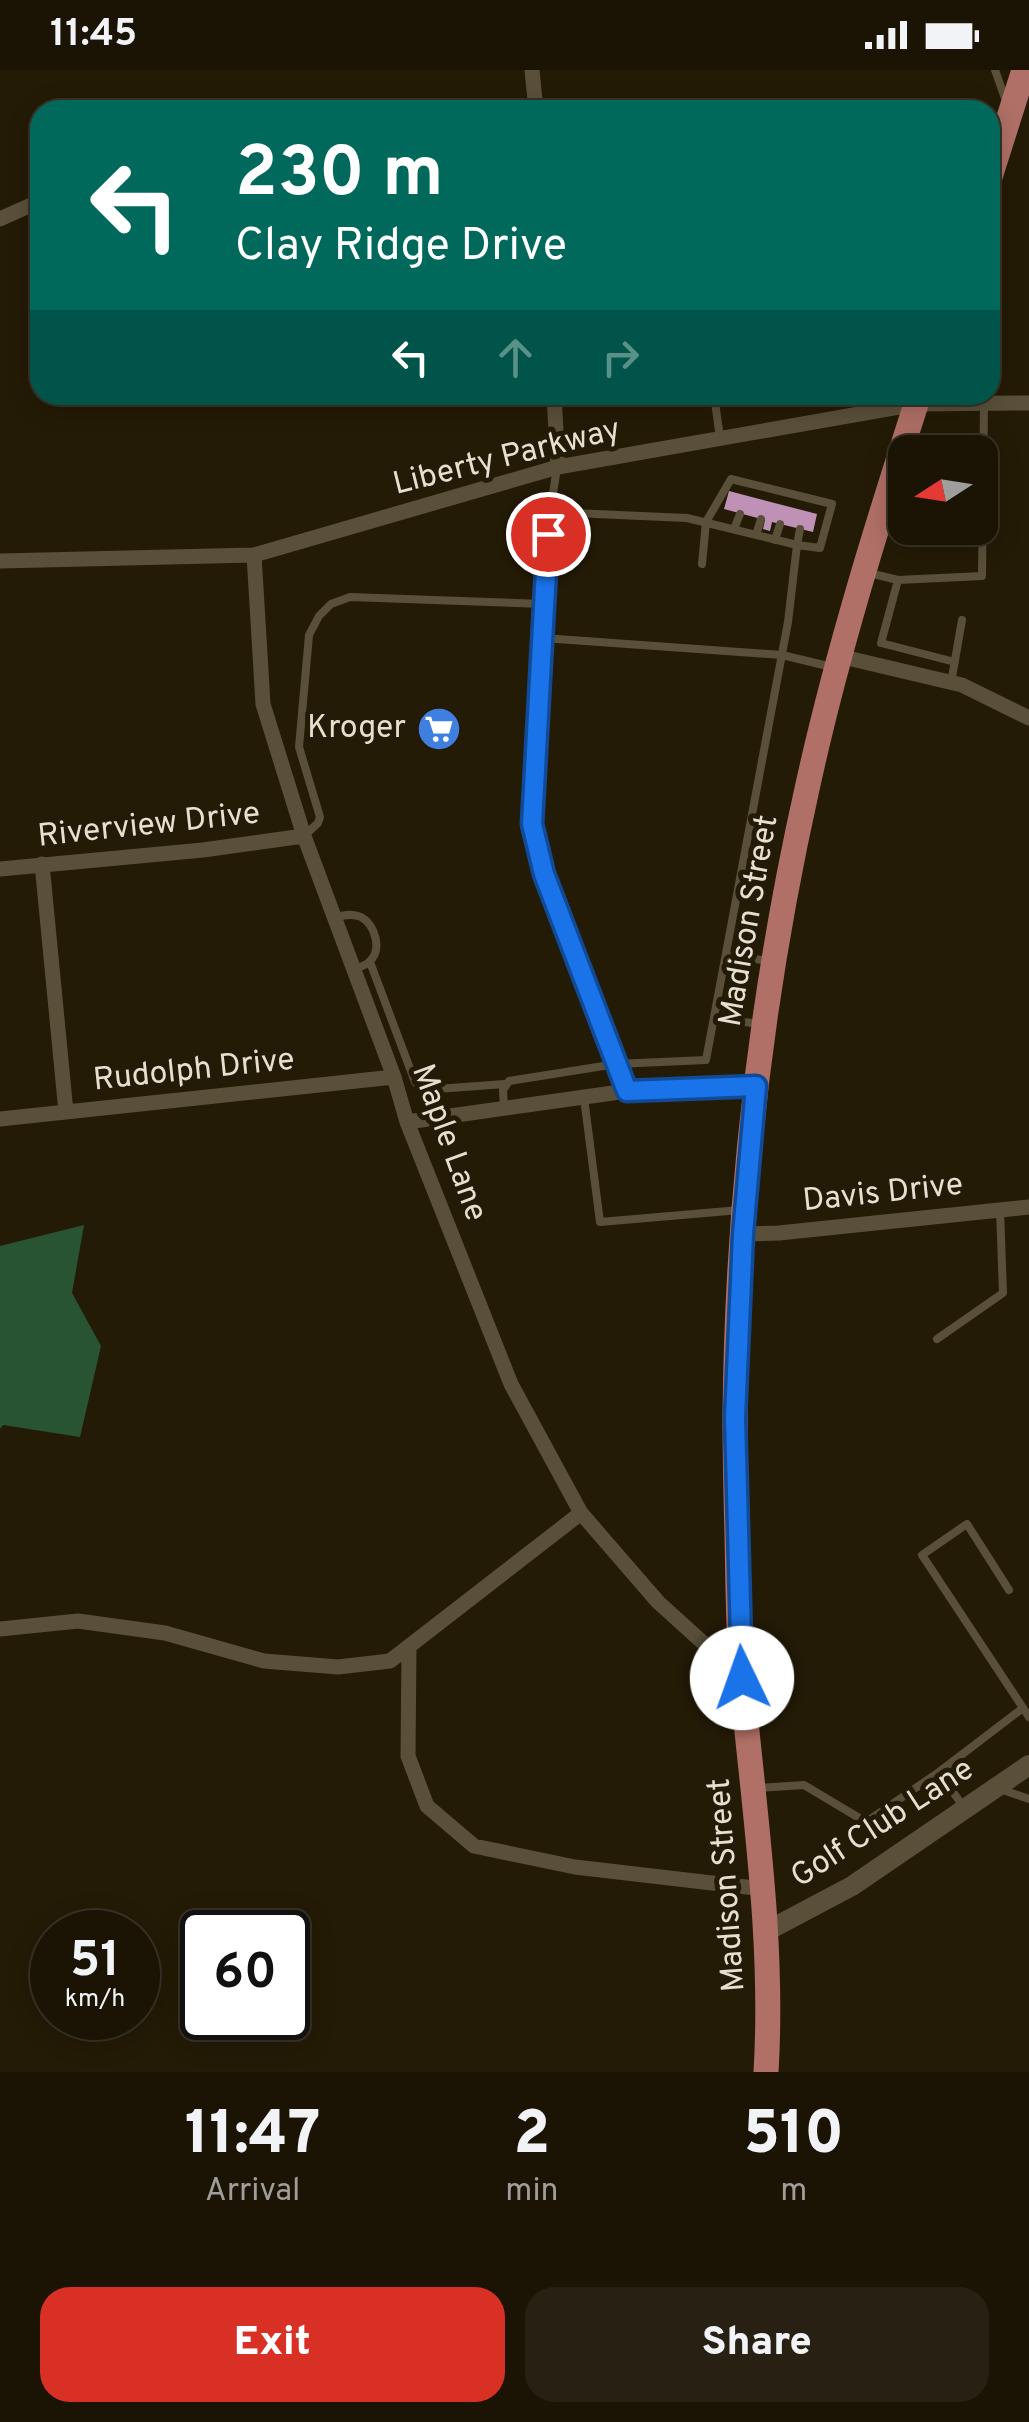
<!DOCTYPE html>
<html lang="en">
<head>
<meta charset="utf-8">
<style>
	:root { --surface:#1b1404; --page:#282113; --text:#f1f3f6; --muted:#a09e9a; --line:#393326; --accent:#d93025 }
	body { margin:0; font-family:Overpass,sans-serif; background:var(--page); color:var(--text); height:100vh; display:flex; flex-direction:column; font-size:38px; white-space:nowrap }
	* { box-sizing:border-box; margin:0 }
	p { font-size:32px; color:var(--muted) }
	.icon { flex:none; width:55px; height:55px; fill:none; stroke:currentColor; stroke-width:2; stroke-linecap:round; stroke-linejoin:round }
	.map { position:relative; height:2002px; overflow:hidden }
	.drawer { display:flex; flex-direction:column; background:var(--surface); flex:1 }
	.drawer>* { flex:none }
	.banner { position:absolute; left:30px; top:30px; width:970px; height:305px; border-radius:30px; box-shadow:0 5px 25px #0003,0 0 0 2px var(--line); background:#00695c; color:#fff; overflow:hidden }
	.needle { width:65px; rotate:258deg }
	.tools { position:absolute; left:888px; top:365px; display:grid; gap:20px }
	.tools a { display:grid; place-items:center; width:110px; height:110px; border-radius:20px; background:var(--surface); box-shadow:0 5px 25px #0003,0 0 0 2px var(--line); font-size:50px }
	.speed { position:absolute; left:30px; top:1840px; display:flex; gap:20px; font-size:50px; font-weight:700; text-align:center }
	.speed>* { display:grid; place-content:center; width:130px; height:130px; border-radius:50%; background:var(--surface); box-shadow:0 5px 25px #0003,0 0 0 2px var(--line); line-height:1 }
	.speed small { font-size:25px; font-weight:400 }
	.speed .limit { border:5px solid #111; border-radius:15px; background:#fff; color:#111 }
	.pin { position:absolute; display:grid; place-items:center; width:85px; height:85px; color:#fff; margin:-42px; border:5px solid #fff; border-radius:50%; box-shadow:0 2px 10px #0007 }
	.me { position:absolute; width:110px; margin:-55px; rotate:357deg; stroke-linejoin:round; filter:drop-shadow(0 0 8px #0008) }
	.turn { display:flex; align-items:center; gap:35px; height:210px; padding:0 40px; font-size:45px }
	.turn .icon { width:130px; height:130px; stroke-width:2.5 }
	.turn b { display:block; font-size:70px; line-height:85px }
	.lanes { display:flex; align-items:center; height:95px; padding:0 40px; background:#0003; justify-content:center; gap:50px; direction:ltr }
	.lanes .off { opacity:.35 }
	.eta { display:flex; justify-content:space-evenly; align-items:center; height:170px; text-align:center }
	.eta b { font-size:60px; font-weight:800; line-height:70px }
	.cta { display:flex; gap:20px; margin-top:auto; padding:20px 40px }
	.cta a { flex:1; height:115px; border-radius:30px; background:var(--accent); color:#fff; font-size:40px; font-weight:800; line-height:115px; text-align:center }
	.cta a+a { background:var(--page); color:var(--text) }
	.status { display:flex; justify-content:space-between; align-items:center; height:70px; padding:0 50px; background:var(--surface); direction:ltr }
	.status svg { height:28px; fill:currentColor }
	.map>svg:first-child { display:block }
</style>
</head>
<body>
<div class="status"><b>11:45</b><svg viewBox="0 0 49 12"><path d="M0 12V9h3v3zM5 12V6h3v6zM10 12V3h3v9zM15 12V0h3v12zM26 1h20v11H26zM47 4h2v5h-2z"/></svg></div>
<div class="map">
<svg width="1029" height="2002" viewBox="0 0 1029 2002">
	<rect width="100%" height="100%" fill="#241b06"/>
	<path fill="#285433" d="M84,1155L72,1223L101,1276L80,1367L3,1355L0,1359V1176Z"/>
	<path fill="#c091b6" d="M729,421L817,444L813,462L772,452L770,461L763,459L765,450L724,439Z"/>
	<g fill="none" stroke-linecap="round" stroke-linejoin="round">
		<path stroke="#5a503a" stroke-width="8" d="M995,0L1007,34
			M714,325L720,368
			M557,398L550,442L532,754L544,804L627,1021
			M734,459L740,444
			M756,465L761,449
			M775,470L780,454
			M702,494L706,452L731,409L832,434L820,478L797,475L800,459
			M869,503L898,510
			M543,568L782,585L832,597
			M955,592L881,573L898,510L982,506L984,333
			M951,613L962,550
			M304,766L318,753L320,747L299,677L309,565L319,546L331,534L350,527L545,534
			M336,847C344,845 353,843 361,847C375,855 383,880 369,892C365,896 359,897 354,899
			M726,885L770,891
			M370,892L415,1012L423,1020L505,1014
			M714,948L760,954
			M584,1028L600,1152L740,1140
			M504,1038L503,1020L509,1011L616,994L706,990L788,552L797,475L687,448L550,442
			M937,1269L1003,1223L1000,1140
			M1009,1520L967,1454L922,1485L1029,1647
			M939,1702L1023,1638
			M759,1718L804,1715L866,1752L939,1702L965,1739
			M1000,1719L1029,1729"/>
		<path stroke="#5a503a" stroke-width="15" d="M532,0L536,40
			M0,149L40,131
			M554,325L558,397
			M254,485L263,634L304,766L394,1007L407,1052L511,1314L581,1443L658,1532L742,1608
			M0,491L254,485L558,397L916,334L1029,333
			M839,586L962,615L1029,648
			M42,794L66,1042
			M0,799L203,780L304,766
			M0,1049L394,1007
			M407,1052L627,1021L756,1016
			M743,1164L779,1163L1029,1137
			M0,1559L78,1551L165,1563L264,1591L338,1597L390,1591L581,1443
			M409,1576L408,1686L427,1736L474,1776L575,1797L764,1819"/>
		<path stroke="#5a503a" stroke-width="20" d="M767,1861L852,1816L1029,1695"/>
		<path stroke="#b07067" stroke-width="25" d="M990,107L1024,0
			M766,2002C774,1870 754,1741 742,1611C738,1562 738,1514 737,1465C736,1426 735,1386 735,1346C737,1136 761,924 807,719C836,586 877,455 919,325"/>
	</g>
	<g fill="none" stroke-linecap="round" stroke-linejoin="round">
		<g stroke="#114b97" stroke-width="25">
			<path id="route" d="M548,464L532,754L544,804L627,1021L756,1016L743,1164L735,1348L742,1608"/>
		</g>
		<use href="#route" stroke="#1a73e8" stroke-width="18"/>
	</g>
	<defs>
		<g id="supermarket-disc" transform="scale(2.25)"><circle r="9.5" fill="#3f7fe0" stroke="#241b06"/><path d="M-6-5.5h2.5l.6 2H6L4.5 2H-2.5L-4.4-4H-6ZM-1.5 3.2a1.3 1.3 0 1 0 .1 0ZM3 3.2a1.3 1.3 0 1 0 .1 0Z" fill="#fff"/></g>
	</defs>
	<g fill-rule="evenodd">
		<use href="#supermarket-disc" x="439" y="659"/>
	</g>
	<g text-anchor="middle" dominant-baseline="central" stroke-width="10" stroke-linejoin="round" paint-order="stroke">
		<g font-size="32" fill="#e6e0d3" stroke="#241b06">
			<text transform="translate(507 388) rotate(-14)">Liberty Parkway</text>
			<text transform="translate(149 756) rotate(-6)">Riverview Drive</text>
			<text transform="translate(750 851) rotate(-80)">Madison Street</text>
			<text transform="translate(194 1001) rotate(-6)">Rudolph Drive</text>
			<text transform="translate(448 1073) rotate(70)">Maple Lane</text>
			<text transform="translate(883 1124) rotate(-6)">Davis Drive</text>
			<text transform="translate(883 1754) rotate(-33)">Golf Club Lane</text>
			<text transform="translate(728 1815) rotate(-94)">Madison Street</text>
		</g>
		<g font-size="32" fill="#e6e0d3" stroke="#241b06" text-anchor="end">
			<text x="406" y="659">Kroger</text>
		</g>
	</g>
</svg>
<div class="tools">
<a><svg class="needle" viewBox="-14 -14 28 28"><path d="M0-13l5 13h-10z" fill="#e53935"/><path d="M0 13l5-13h-10z" fill="#a09e9a"/></svg></a>
</div>
<div class="speed"><div>51<small>km/h</small></div><div class="limit">60</div></div>
<div class="pin" style="left:548px;top:464px;background:#d93025"><svg class="icon" aria-label="arrive" viewBox="0 0 24 24"><path d="M6 21V4h12l-3 4 3 4H6"/></svg></div>
<svg class="me" style="left:742px;top:1608px" viewBox="-20 -20 40 40"><circle r="19" fill="#fff"/><path d="M0-13L10 11 0 6-10 11z" fill="#1a73e8"/></svg>
<div class="banner">
<div class="turn"><svg class="icon" aria-label="left" viewBox="0 0 24 24"><path d="M17 20v-9H6M10 6l-5 5 5 5"/></svg><div><b>230 m</b>Clay Ridge Drive</div></div>
<div class="lanes"><svg class="icon" aria-label="left" viewBox="0 0 24 24"><path d="M17 20v-9H6M10 6l-5 5 5 5"/></svg><svg class="icon off" aria-label="ahead" viewBox="0 0 24 24"><path d="M12 20V5M6 11l6-6 6 6"/></svg><svg class="icon off" aria-label="right" viewBox="0 0 24 24"><path d="M7 20v-9h11M14 6l5 5-5 5"/></svg></div>
</div>
</div>
<section class="drawer">
<div class="eta">
<div><b>11:47</b><p>Arrival</p></div>
<div><b>2</b><p>min</p></div>
<div><b>510</b><p>m</p></div>
</div>
<div class="cta"><a>Exit</a><a>Share</a></div>
</section>
</body>
</html>
